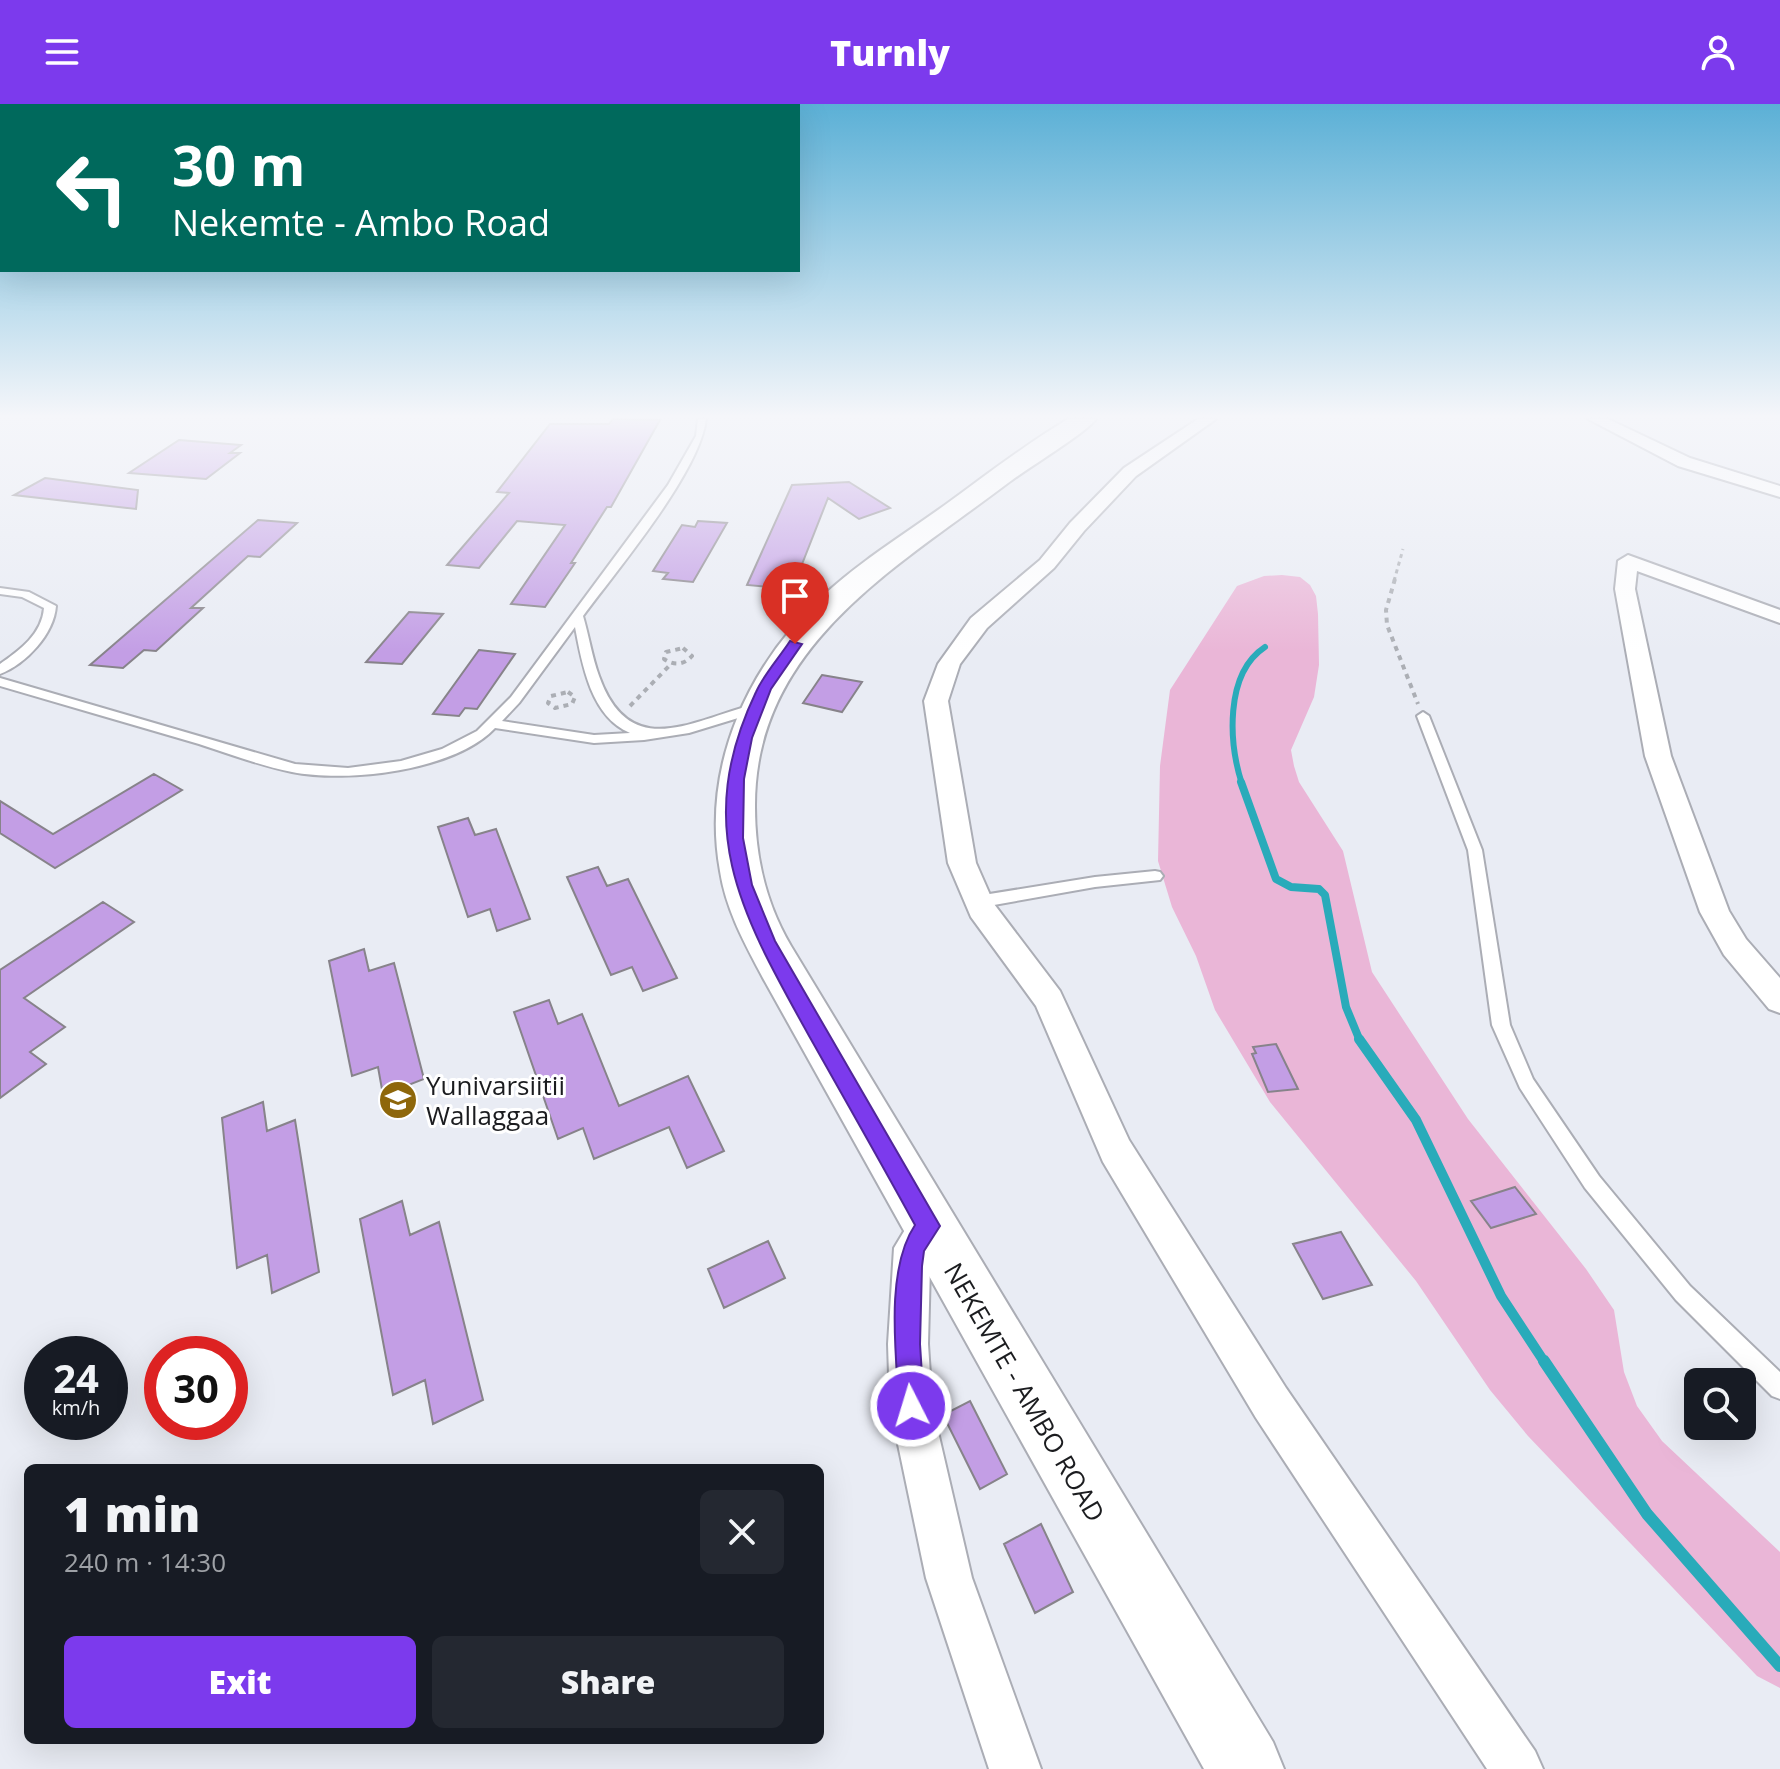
<!DOCTYPE html>
<html lang="en">
<head>
<meta charset="utf-8">
<style>
	:root { --surface:#171b24; --page:#242831; --text:#f1f3f6; --muted:#9ea1a6; --accent:#7c3aed }
	body { margin:0; font-family:"Open Sans",sans-serif; background:var(--page); color:var(--text); height:100vh; display:flex; flex-direction:column; font-size:30px; white-space:nowrap }
	* { box-sizing:border-box; margin:0 }
	p { font-size:26px; color:var(--muted) }
	.icon { flex:none; width:44px; height:44px; fill:none; stroke:currentColor; stroke-width:2; stroke-linecap:round; stroke-linejoin:round }
	.map { position:relative; flex:1; overflow:hidden }
	.panel { position:absolute; left:24px; top:1360px; width:800px; height:280px; display:flex; flex-direction:column; background:var(--surface); border-radius:12px; box-shadow:0 8px 32px #0002 }
	.panel>* { flex:none }
	.top-card { position:absolute; left:0px; top:0px; width:800px; height:168px; box-shadow:0 8px 32px #0002; background:#00695c; color:#fff; overflow:hidden }
	.tools { position:absolute; left:1684px; top:1264px; display:grid; gap:16px }
	.tools a { display:grid; place-items:center; width:72px; height:72px; border-radius:12px; background:var(--surface); box-shadow:0 8px 32px #0002; font-size:40px }
	.speed { position:absolute; left:24px; top:1232px; display:flex; gap:16px; font-size:40px; font-weight:700; text-align:center }
	.speed>* { display:grid; place-content:center; width:104px; height:104px; border-radius:50%; background:var(--surface); box-shadow:0 8px 32px #0002; line-height:1 }
	.speed small { font-size:20px; font-weight:400 }
	.speed .limit { border:12px solid #d22; background:#fff; color:#111 }
	.pin { position:absolute; display:grid; place-items:center; width:68px; height:68px; color:#fff; margin:-82px -34px; border-radius:50% 50% 50% 0; rotate:-45deg; box-shadow:0 0 8px #0007 }
	.pin .icon { rotate:45deg }
	.me { position:absolute; width:88px; margin:-44px; rotate:355deg; stroke-linejoin:round; filter:drop-shadow(0 0 6px #0008) }
	.turn { display:flex; align-items:center; gap:28px; height:168px; padding:0 40px; font-size:36px }
	.turn .icon { width:104px; height:104px; stroke-width:2.5 }
	.turn b { display:block; font-size:56px; line-height:68px }
	.round { display:grid; place-items:center; flex:none; width:84px; height:84px; border-radius:12px; background:var(--page) }
	.overview { display:flex; align-items:center; justify-content:space-between; height:136px; padding:0 40px }
	h1 { font-size:48px; font-weight:800; line-height:60px }
	.button { display:flex; gap:16px; margin-top:auto; padding:16px 40px }
	.button a { flex:1; height:92px; border-radius:12px; background:var(--accent); color:#fff; font-size:32px; font-weight:800; line-height:92px; text-align:center }
	.button a+a { background:var(--page); color:var(--text) }
	header { display:flex; justify-content:space-between; align-items:center; height:104px; padding:0 40px; background:var(--accent); color:#fff; font-size:36px; font-weight:800 }
	.map>svg:first-child { display:block }
</style>
</head>
<body>
<header><svg class="icon" aria-label="menu" viewBox="0 0 24 24"><path d="M4 6h16M4 12h16M4 18h16"/></svg>Turnly<svg class="icon" aria-label="person" viewBox="0 0 24 24"><circle cx="12" cy="8" r="4"/><path d="M4 21q1-7 8-7t8 7"/></svg></header>
<div class="map">
<svg width="1780" height="1665" viewBox="0 0 1780 1665">
	<rect width="100%" height="100%" fill="#e9ecf4"/>
	<path fill="#eab6d7" d="M1282,471L1300,473L1310,481L1316,492L1318,510L1319,561L1314,593L1291,646L1294,662L1299,678L1343,747L1372,868L1468,1015L1586,1165L1614,1206L1624,1268L1637,1302L1662,1337L1780,1448V1584L1757,1572L1528,1332L1490,1286L1416,1177L1270,998L1215,906L1196,852L1172,803L1158,757L1160,662L1170,586L1237,482L1264,472Z"/>
	<g fill="none" stroke-linecap="round" stroke-linejoin="round">
		<path stroke="#29abba" stroke-width="6" d="M1242,680C1229,640 1224,570 1265,543"/>
		<path stroke="#29abba" stroke-width="8" d="M1241,678L1276,775L1291,783L1319,785L1325,791L1346,903L1360,937"/>
		<path stroke="#29abba" stroke-width="10" d="M1359,935L1416,1016L1501,1192L1545,1259"/>
		<path stroke="#29abba" stroke-width="12" d="M1544,1257L1647,1410L1780,1562"/>
	</g>
	<path fill="#c39ee5" stroke="#87838a" stroke-width="2" d="M613,315L660,316L611,403H607L571,459H575L545,503L511,500L565,421L517,417L479,464L447,461L509,389L497,388L550,320H609Z
		M179,336L241,341L230,349H240L206,375L129,369Z
		M45,374L138,386L136,405L14,391Z
		M849,378L890,404L859,415L828,394L795,478L782,477L779,484L747,481L792,381Z
		M258,416L297,419L260,453L248,452L191,504H203L156,547L144,546L123,564L90,561Z
		M698,417L727,419L693,478L663,475L668,469L653,467L682,421L695,423Z
		M409,508L443,510L402,560L366,558Z
		M479,546L515,550L477,605L465,604L459,612L433,610Z
		M822,571L862,578L842,608L803,599Z
		M154,670L182,686L55,764L0,729V697L53,730Z
		M468,714L475,731L496,725L530,815L497,827L490,805L468,813L438,723Z
		M598,763L607,782L628,775L677,874L643,887L632,863L611,871L567,773Z
		M103,798L134,818L24,894L65,923L30,948L46,960L0,994V866Z
		M364,845L369,867L394,859L424,975L383,991L378,963L352,972L329,857Z
		M549,896L558,920L582,910L619,1002L688,972L724,1047L687,1064L669,1023L594,1055L583,1024L558,1035L514,908Z
		M1276,940L1298,985L1268,988L1252,950L1256,949L1253,943Z
		M263,998L267,1027L295,1016L319,1168L272,1189L267,1151L237,1164L222,1014Z
		M1515,1083L1536,1110L1491,1124L1471,1097Z
		M402,1097L410,1131L439,1118L483,1296L433,1320L425,1276L393,1291L360,1115Z
		M1341,1128L1372,1181L1323,1195L1293,1140Z
		M768,1137L785,1174L724,1204L708,1165Z
		M970,1297L1007,1370L980,1385L943,1311Z
		M1041,1420L1073,1488L1035,1509L1004,1440Z"/>
	<g fill="none" stroke-linecap="round" stroke-linejoin="round">
		<g stroke="#abadb5" stroke-width="4">
			<path id="service" d="M698,315H706C700,368 617,466 583,512C589,532 592,553 599,572C630,659 692,616 756,600L761,601V607L689,629L644,636L594,639L495,624C454,667 348,679 292,668C261,662 230,650 199,640C133,621 66,601 0,582V574L295,660L348,664L401,657L442,645L477,627L511,593L668,381L696,332ZM575,523C582,560 591,613 630,629L594,631L502,617L519,599Z
				M0,484L29,488L56,502C54,530 26,560 0,570V560C20,546 42,530 44,504L22,493L0,490Z
				M1423,608L1429,612L1482,746L1510,921L1533,975L1599,1072L1666,1153L1690,1182L1780,1268V1295L1772,1292L1676,1196L1585,1084L1520,984L1492,921L1468,746L1417,612Z
				M1155,767L1160,768L1163,772L1160,776L1095,783L977,804L969,798L977,792L1095,773Z"/>
		</g>
		<g stroke="#abadb5" stroke-width="4">
			<path id="minor" d="M1198,315H1216L1136,372L1084,427L1054,464L987,524L960,560L948,597L976,759L994,800L1060,887L1129,1036L1286,1284L1535,1647L1543,1665H1487L1256,1314L1103,1058L1036,902L971,813L948,759L924,597L938,560L971,514L1040,456L1070,419L1124,364Z
				M1588,315H1608L1690,354L1780,382V393L1678,362Z
				M1628,451L1780,506V519L1637,467L1635,485L1671,652L1729,807L1746,835L1780,874V909L1769,905L1724,851L1700,808L1645,652L1615,485L1618,457Z
				M928,1104L941,1109L947,1122L932,1149L930,1162L928,1240L932,1302L972,1474L1041,1665H989L926,1474L890,1302L888,1240L894,1144L915,1109Z"/>
		</g>
		<g stroke="#abadb5" stroke-width="4">
			<path id="trunk" d="M1068,315H1096C1086,329 1026,365 1008,379C896,464 754,542 755,703C755,752 766,800 791,842L1273,1638L1284,1665H1204L763,874C745,840 726,806 720,767C701,662 748,560 826,489C860,458 900,433 938,406C981,375 1023,342 1068,315Z"/>
		</g>
		<path stroke="#abaeb4" stroke-width="3" stroke-dasharray="4 4" stroke-linecap="butt" d="M1394,477L1403,445"/>
		<path stroke="#abaeb4" stroke-width="4" stroke-dasharray="5 5" stroke-linecap="butt" d="M1395,475L1386,506L1387,521L1418,600
			M683,544L692,552C684,561 674,562 664,555L666,548Z
			M568,588L575,593L572,600L555,604L548,599L551,592Z
			M630,602L671,560"/>
		<use href="#service" fill="#fff" fill-rule="evenodd"/>
		<use href="#minor" fill="#fff" fill-rule="evenodd"/>
		<use href="#trunk" fill="#fff" fill-rule="evenodd"/>
	</g>
	<linearGradient id="sky" x2="0" y2="1"><stop stop-color="#5bb0d6"/><stop offset="0.57" stop-color="#f5f6fa"/><stop offset="1" stop-color="#f5f6fa" stop-opacity="0"/></linearGradient>
	<rect width="1780" height="548" fill="url(#sky)"/>
	<path fill="#7c3aed" stroke="#51269a" stroke-width="2" d="M790,537L802,540L771,585L752,634L744,675L743,734L752,781L775,837L940,1122L924,1147L922,1162L920,1240L924,1302L920,1311L911,1314L902,1311L899,1302C896,1249 885,1166 915,1121C880,1057 844,994 808,930C742,811 691,724 756,588C764,570 779,554 790,537Z"/>
	<defs>
		<g id="university-disc" transform="scale(2)"><circle r="9.5" fill="#8e670b" stroke="#fff"/><path d="M0-5L7-2L0 1L-7-2ZM-4 1L0 2.5L4 1V4Q0 6-4 4Z" fill="#fff"/></g>
	</defs>
	<g fill-rule="evenodd">
		<use href="#university-disc" x="398" y="996"/>
	</g>
	<g text-anchor="middle" dominant-baseline="central" stroke-width="6" stroke-linejoin="round" paint-order="stroke">
		<g font-size="26" fill="#1b1c1f" stroke="#fff" text-anchor="start">
			<text x="426" y="981">Yunivarsiitii<tspan x="426" dy="30">Wallaggaa</tspan></text>
		</g>
		<g font-size="26" fill="#1b1c1f" stroke="#fff">
			<text transform="translate(1025 1288) rotate(60)">NEKEMTE - AMBO ROAD</text>
		</g>
	</g>
</svg>
<div class="tools">
<a><svg class="icon" aria-label="search" viewBox="0 0 24 24"><circle cx="10" cy="10" r="6"/><path d="M15 15l6 6"/></svg></a>
</div>
<div class="speed"><div>24<small>km/h</small></div><div class="limit">30</div></div>
<div class="pin" style="left:795px;top:540px;background:#d93025"><svg class="icon" aria-label="arrive" viewBox="0 0 24 24"><path d="M6 21V4h12l-3 4 3 4H6"/></svg></div>
<svg class="me" style="left:911px;top:1302px" viewBox="-20 -20 40 40"><circle r="17" fill="#7c3aed" stroke="#fff" stroke-width="3"/><path d="M0-11L8 9 0 5-8 9z" fill="#fff"/></svg>
<div class="top-card">
<div class="turn"><svg class="icon" aria-label="left" viewBox="0 0 24 24"><path d="M17 20v-9H6M10 6l-5 5 5 5"/></svg><div><b>30 m</b>Nekemte - Ambo Road</div></div>
</div>
<section class="panel">
<div class="overview"><div><h1>1 min</h1><p>240 m · 14:30</p></div><a class="round"><svg class="icon" aria-label="close" viewBox="0 0 24 24"><path d="M6 6l12 12M18 6L6 18"/></svg></a></div>
<div class="button"><a>Exit</a><a>Share</a></div>
</section>
</div>
</body>
</html>
